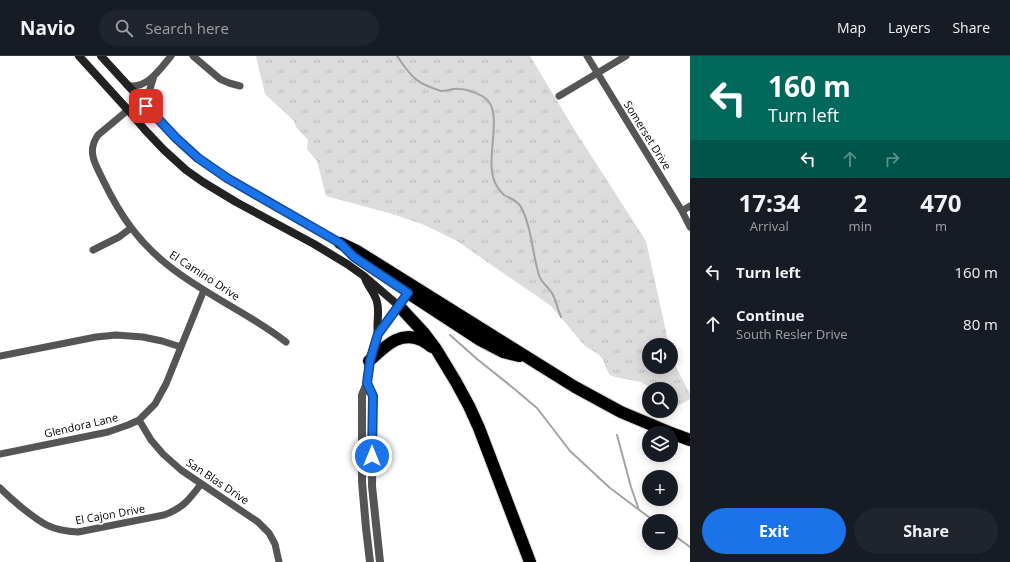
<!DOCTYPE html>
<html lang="en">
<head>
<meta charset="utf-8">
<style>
	:root { --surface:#171b24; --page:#20242c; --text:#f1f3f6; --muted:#9ea1a6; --line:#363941; --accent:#1a73e8 }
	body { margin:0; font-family:"Open Sans",sans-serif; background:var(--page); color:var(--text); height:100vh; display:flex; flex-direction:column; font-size:15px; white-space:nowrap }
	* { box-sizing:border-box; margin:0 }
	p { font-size:13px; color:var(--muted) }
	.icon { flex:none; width:22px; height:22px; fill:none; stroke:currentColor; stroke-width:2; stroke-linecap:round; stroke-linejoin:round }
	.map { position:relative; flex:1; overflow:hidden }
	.panel { display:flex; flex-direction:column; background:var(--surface); width:320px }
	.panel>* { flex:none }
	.top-card { background:#00695c; color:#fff; overflow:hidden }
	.fabs { position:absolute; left:642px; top:282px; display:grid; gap:8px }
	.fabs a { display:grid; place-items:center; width:36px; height:36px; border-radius:50%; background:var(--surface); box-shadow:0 2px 10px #0003; font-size:20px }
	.pin { position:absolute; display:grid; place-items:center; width:34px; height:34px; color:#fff; margin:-17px; border-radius:8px; box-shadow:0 2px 6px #0006 }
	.me { position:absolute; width:44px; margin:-22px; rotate:0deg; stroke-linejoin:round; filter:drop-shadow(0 0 3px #0008) }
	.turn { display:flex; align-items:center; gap:14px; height:84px; padding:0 12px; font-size:18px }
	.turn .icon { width:52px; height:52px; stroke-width:2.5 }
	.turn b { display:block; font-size:28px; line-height:34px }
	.lanes { display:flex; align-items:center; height:38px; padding:0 12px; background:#0003; justify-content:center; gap:20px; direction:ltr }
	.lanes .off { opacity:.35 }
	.eta { display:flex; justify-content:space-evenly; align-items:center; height:68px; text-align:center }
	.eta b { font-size:24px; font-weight:700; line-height:28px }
	.primary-button { display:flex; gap:8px; margin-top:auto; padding:8px 12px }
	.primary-button a { flex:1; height:46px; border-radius:24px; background:var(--accent); color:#fff; font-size:16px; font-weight:700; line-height:46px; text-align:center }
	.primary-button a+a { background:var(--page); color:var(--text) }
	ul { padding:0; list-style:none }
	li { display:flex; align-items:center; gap:12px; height:52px; padding:0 12px }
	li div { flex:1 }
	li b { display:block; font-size:15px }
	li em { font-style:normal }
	header { display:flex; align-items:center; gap:24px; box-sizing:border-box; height:56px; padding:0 20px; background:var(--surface); border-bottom:1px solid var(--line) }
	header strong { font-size:19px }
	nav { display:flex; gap:22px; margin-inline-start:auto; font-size:14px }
	.search { width:280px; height:36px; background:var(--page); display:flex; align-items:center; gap:10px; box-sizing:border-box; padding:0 14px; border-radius:22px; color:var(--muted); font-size:15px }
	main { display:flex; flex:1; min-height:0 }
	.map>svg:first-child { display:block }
</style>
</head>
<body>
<header>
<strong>Navio</strong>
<div class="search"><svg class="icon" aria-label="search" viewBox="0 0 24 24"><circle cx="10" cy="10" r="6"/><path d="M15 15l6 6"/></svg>Search here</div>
<nav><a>Map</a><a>Layers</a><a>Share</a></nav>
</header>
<main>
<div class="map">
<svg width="690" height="506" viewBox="0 0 690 506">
	<defs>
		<pattern id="park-tufts" width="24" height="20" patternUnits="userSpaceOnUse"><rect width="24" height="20" fill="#dcdcdc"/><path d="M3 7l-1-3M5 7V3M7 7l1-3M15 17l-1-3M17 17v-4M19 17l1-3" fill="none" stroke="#bbb"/></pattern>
	</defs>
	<rect width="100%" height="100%" fill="#fff"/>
	<path fill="url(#park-tufts)" d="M256,0H530L574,73L646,185L669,289H649V311H671V300L672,303L690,338V343L676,351H671V333H650L646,329L641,326L615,321L610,319L607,314L602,302L598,298L585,290L551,250L457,185L422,168L389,157L326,140L317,105L307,93L308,84L296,71L294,65L265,38Z"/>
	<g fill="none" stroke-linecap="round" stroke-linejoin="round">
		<path stroke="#a3a3a3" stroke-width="2" d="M397,0C407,14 413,25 430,31C433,32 437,34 441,35C447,35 453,32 459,33C468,33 484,39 489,46C501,62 486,103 494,124C496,130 500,135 504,139C511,143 517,144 521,151C532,172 532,197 539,219C541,227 549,231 553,239C556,245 558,254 561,261
			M450,279L477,303L512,331L537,352L570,395L610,432L654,465
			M617,379L631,431L639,454
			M671,477L690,491"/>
		<g stroke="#dbdbdb" stroke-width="14">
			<path id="motorway" d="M340,187L357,195L575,331L621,356L671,377
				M408,237L480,284L503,296L519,300
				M399,250L424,277L436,293L456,326L469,350L479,372L530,506
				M369,305C384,292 399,274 421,284C425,286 429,289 432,291
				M671,377L690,384"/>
		</g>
		<path stroke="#555" stroke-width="7" d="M193,0L220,23L229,27L240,30
			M587,0L682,155L690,171
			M127,29C146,35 161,12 171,0
			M559,40L626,0
			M140,42L128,54L98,79C86,96 96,109 103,124C120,159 138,186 169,210C205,239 249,257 286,286
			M153,55L148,43L149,36L154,20
			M682,155L690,150
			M93,194L119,181L131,172
			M0,300L96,281L116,279L143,281L162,285L181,291
			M139,364L151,384L163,398L181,414L258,466L269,477L275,488L279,506
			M0,398L108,376L128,369L139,364L155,348L166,328L204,234
			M0,432C7,439 14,445 21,451C41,467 51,475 78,476L164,459C183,452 189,444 201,428"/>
		<path stroke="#555" stroke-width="8" d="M367,327L373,340L372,430L380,506
			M370,506L366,472L362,426V339L367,327L369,305L378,278L408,237"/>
		<path stroke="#222" stroke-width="8" d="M79,0L128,54L145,74L164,94L186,114L203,126L236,146L314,188L347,208L364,220L399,250
			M101,0L176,82L198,102L227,122L340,187L354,201L408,237
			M365,222C368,231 375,237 377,246C380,257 376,267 378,278"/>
		<use href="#motorway" stroke="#000" stroke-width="12"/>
	</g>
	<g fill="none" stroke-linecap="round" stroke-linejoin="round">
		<g stroke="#114b97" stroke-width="10">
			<path id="route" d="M146,50L176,82L198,102L227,122L340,187L354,201L408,237L378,278L370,305L367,327L373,340L372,400"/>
		</g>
		<use href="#route" stroke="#1a73e8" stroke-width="7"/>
	</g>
	<g text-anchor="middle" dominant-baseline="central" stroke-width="4" stroke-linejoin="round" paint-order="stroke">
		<g font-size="11" fill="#000" stroke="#fff">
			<text transform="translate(648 79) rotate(58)">Somerset Drive</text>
			<text transform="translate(205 219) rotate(33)">El Camino Drive</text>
			<text transform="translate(81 369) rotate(-13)">Glendora Lane</text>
			<text transform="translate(218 425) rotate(34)">San Blas Drive</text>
			<text transform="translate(110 458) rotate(-10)">El Cajon Drive</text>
		</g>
	</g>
</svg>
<div class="fabs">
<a><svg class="icon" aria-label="sound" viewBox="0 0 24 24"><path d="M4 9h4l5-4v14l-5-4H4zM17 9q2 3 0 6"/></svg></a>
<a><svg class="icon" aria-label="search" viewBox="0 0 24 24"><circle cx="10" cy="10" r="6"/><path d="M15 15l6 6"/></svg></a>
<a><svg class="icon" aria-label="layers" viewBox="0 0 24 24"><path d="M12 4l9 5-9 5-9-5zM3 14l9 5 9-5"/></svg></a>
<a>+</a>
<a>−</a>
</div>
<div class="pin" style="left:146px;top:50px;background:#d93025"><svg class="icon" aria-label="arrive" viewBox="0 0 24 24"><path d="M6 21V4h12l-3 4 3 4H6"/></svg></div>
<svg class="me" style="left:372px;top:400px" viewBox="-20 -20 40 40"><circle r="17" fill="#1a73e8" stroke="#fff" stroke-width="3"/><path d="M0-11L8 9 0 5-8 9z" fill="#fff"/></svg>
</div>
<section class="panel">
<div class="top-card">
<div class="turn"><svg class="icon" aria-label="left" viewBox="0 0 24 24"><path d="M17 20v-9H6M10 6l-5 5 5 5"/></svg><div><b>160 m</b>Turn left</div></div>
<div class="lanes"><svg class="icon" aria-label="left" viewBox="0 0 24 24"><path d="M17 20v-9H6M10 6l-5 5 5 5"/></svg><svg class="icon off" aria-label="ahead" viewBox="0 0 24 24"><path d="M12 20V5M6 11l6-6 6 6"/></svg><svg class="icon off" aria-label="right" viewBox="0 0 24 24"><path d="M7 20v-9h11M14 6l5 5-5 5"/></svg></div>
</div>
<div class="eta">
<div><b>17:34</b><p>Arrival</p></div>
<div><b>2</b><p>min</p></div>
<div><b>470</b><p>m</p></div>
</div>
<ul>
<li><svg class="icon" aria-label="left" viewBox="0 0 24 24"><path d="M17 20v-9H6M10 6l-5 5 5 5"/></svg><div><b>Turn left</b></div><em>160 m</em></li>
<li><svg class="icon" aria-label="ahead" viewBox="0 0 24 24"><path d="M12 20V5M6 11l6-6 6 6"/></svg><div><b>Continue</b><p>South Resler Drive</p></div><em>80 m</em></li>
</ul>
<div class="primary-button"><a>Exit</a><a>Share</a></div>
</section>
</main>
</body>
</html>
